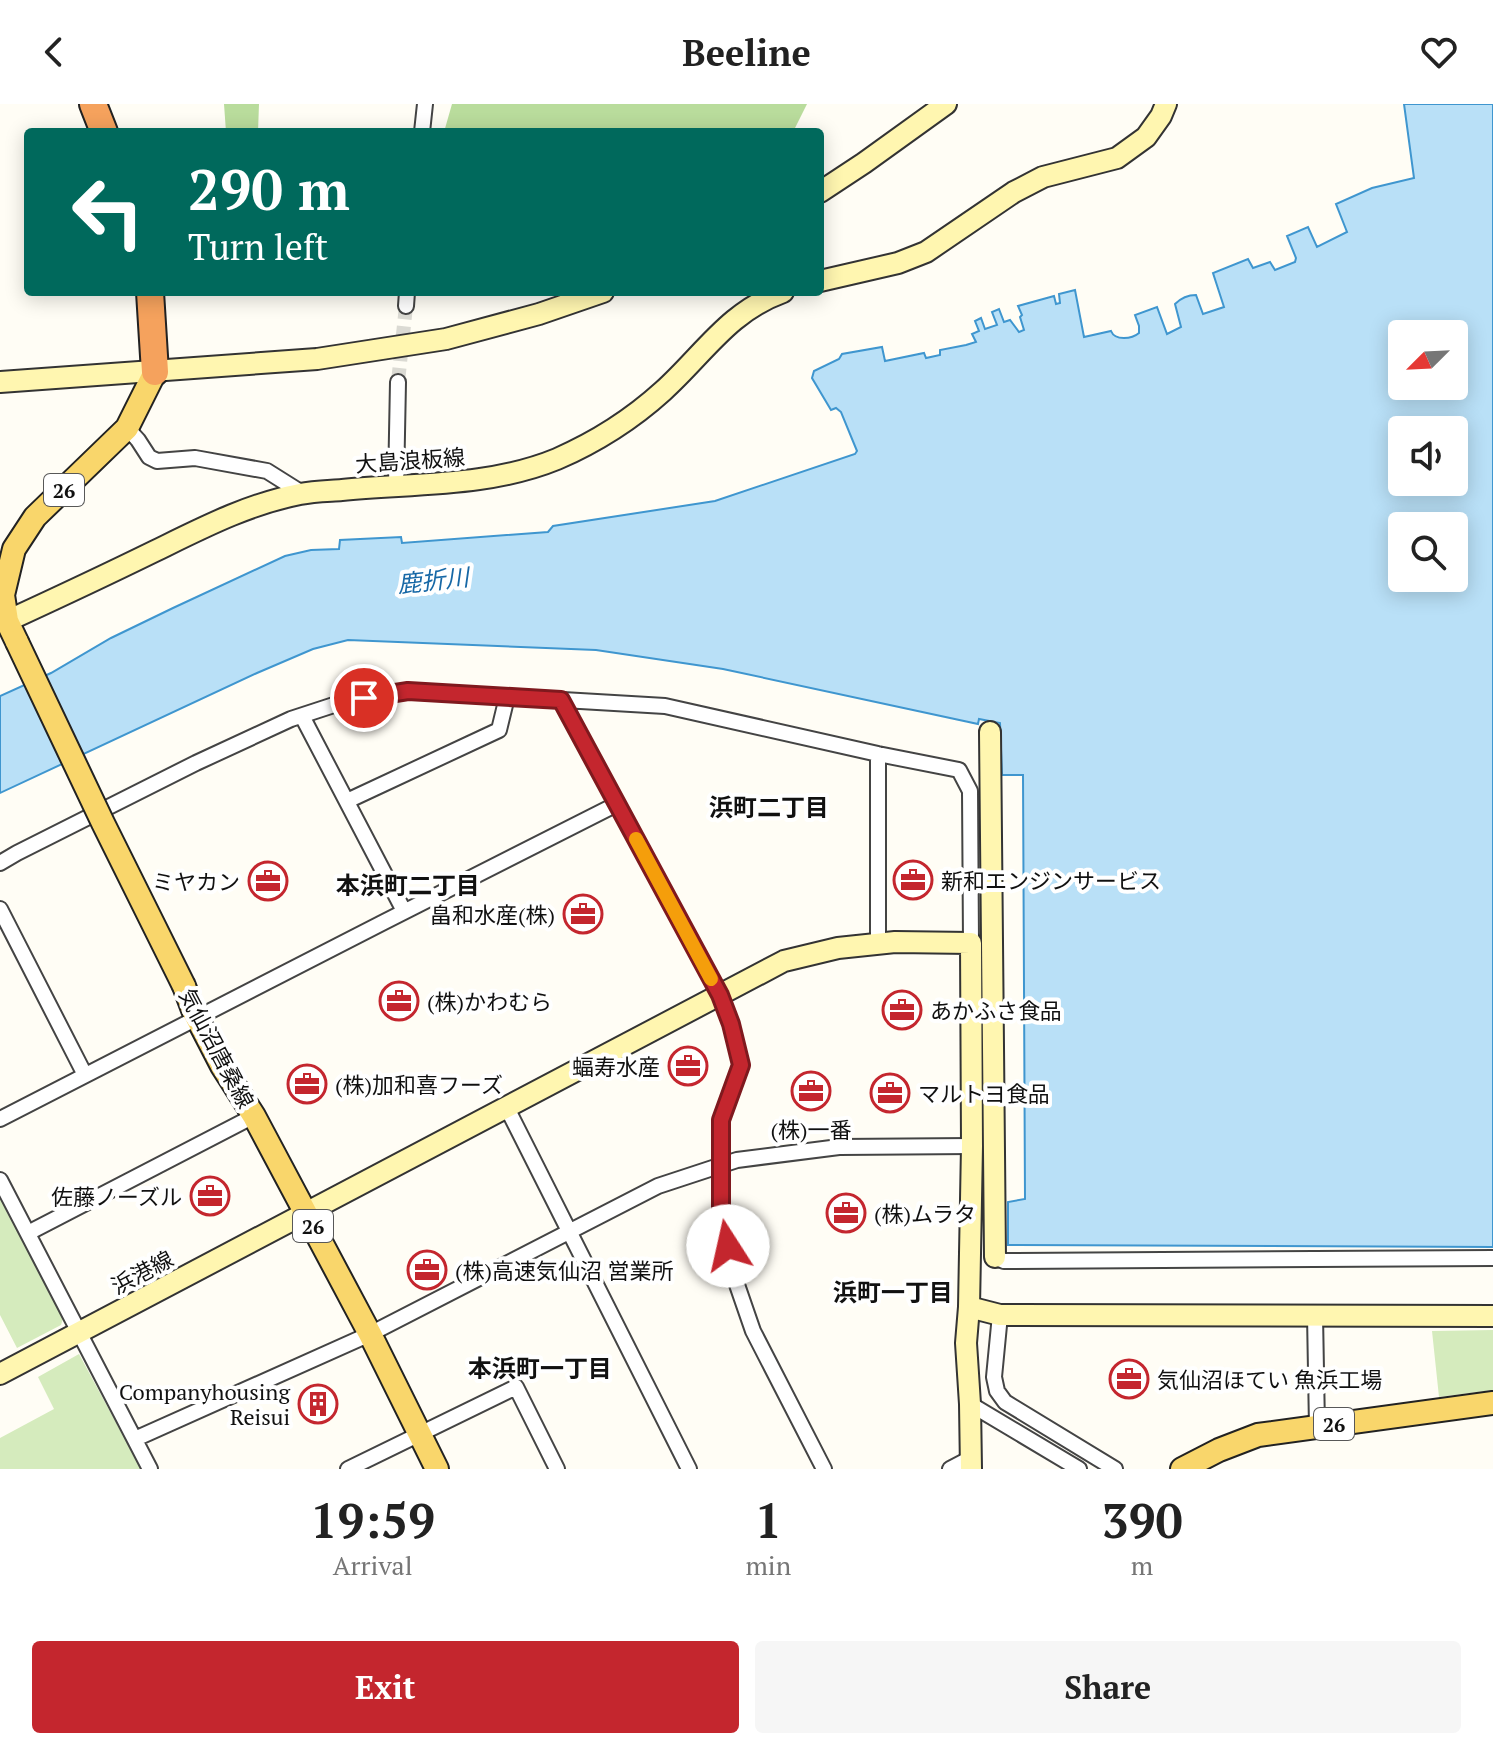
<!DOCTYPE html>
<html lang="en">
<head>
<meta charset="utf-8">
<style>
	:root { --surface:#fff; --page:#f6f6f6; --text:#222; --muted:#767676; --accent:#c4262e }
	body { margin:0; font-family:"PT Serif","Noto Sans JP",serif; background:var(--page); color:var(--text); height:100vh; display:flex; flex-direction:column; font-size:30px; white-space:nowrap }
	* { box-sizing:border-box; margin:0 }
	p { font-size:26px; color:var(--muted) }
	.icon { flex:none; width:44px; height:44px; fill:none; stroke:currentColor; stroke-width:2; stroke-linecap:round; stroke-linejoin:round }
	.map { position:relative; height:1365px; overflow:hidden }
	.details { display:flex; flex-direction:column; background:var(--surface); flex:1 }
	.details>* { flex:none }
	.top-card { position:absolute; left:24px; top:24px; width:800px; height:168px; border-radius:8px; box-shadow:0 4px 20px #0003; background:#00695c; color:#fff; overflow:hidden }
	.needle { width:52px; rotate:246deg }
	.tools { position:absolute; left:1388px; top:216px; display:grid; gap:16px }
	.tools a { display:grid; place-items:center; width:80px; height:80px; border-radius:8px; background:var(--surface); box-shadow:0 4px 20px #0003; font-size:40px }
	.pin { position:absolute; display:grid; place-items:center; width:68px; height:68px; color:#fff; margin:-34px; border:4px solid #fff; border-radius:50%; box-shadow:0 2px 8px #0007 }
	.me { position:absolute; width:88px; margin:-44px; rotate:350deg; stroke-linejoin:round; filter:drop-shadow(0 0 6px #0008) }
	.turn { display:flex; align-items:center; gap:28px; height:168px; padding:0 32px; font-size:36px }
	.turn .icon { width:104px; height:104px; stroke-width:2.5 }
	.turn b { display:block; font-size:56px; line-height:68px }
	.eta { display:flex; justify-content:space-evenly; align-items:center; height:136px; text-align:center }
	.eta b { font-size:48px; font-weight:800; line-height:56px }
	.cta { display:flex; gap:16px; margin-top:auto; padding:16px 32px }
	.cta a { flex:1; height:92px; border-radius:8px; background:var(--accent); color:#fff; font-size:32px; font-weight:800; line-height:92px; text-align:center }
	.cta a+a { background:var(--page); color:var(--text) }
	header { display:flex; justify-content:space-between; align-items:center; height:104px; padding:0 32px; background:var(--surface); font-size:36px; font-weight:800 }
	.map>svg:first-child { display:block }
</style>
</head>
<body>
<header><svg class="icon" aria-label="back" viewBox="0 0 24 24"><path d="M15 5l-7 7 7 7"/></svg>Beeline<svg class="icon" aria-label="heart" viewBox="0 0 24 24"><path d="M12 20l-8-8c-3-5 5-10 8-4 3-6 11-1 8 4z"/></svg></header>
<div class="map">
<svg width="1493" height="1365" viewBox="0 0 1493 1365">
	<rect width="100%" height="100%" fill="#fffdf5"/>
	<path fill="#d5ebbd" d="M0,1091L64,1211L61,1221L17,1244L0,1211Z
		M1493,1226V1286L1439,1293L1432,1227Z
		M79,1250L141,1365H0V1334L54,1305L38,1273Z"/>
	<path fill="#b9dc9c" d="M224,0H259L258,28H226Z
		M452,0H807L793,28H444Z"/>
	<path fill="#b9e0f7" stroke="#3f96cf" stroke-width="2" fill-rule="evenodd" d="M1404,0H1493V1143L1008,1141V1098L1025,1095L1023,671H1002L1000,619L979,615L978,620L723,565L596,546L348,536L313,545L257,569L0,689V592L51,569L111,534L173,504L285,452L311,446L339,445L340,436L401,433L402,439L548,428L553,422L715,397L855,350L857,347L841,308L836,304L831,306L812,274L814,267L839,255L842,250L882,243L885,257L924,249L926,254L940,251V246L966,241L976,238L972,230L979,227L975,217L981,214L985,225L997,221L992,208L999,205L1004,218L1010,216L1019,228L1024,226L1020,213L1022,211L1018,202L1054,192L1056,200L1060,199L1059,190L1075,186L1084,233L1111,227C1115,237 1132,235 1139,229V222L1135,211L1157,203L1167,230L1181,223L1175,200C1181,194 1187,191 1196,191L1203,210L1224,203L1213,169L1248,155L1253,164L1270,158L1275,166L1295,158L1296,154L1287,132L1308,123L1317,143L1347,128L1336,100L1372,84L1414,74ZM1402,230H1454V282H1402ZM1402,326H1454V378H1402ZM1402,422H1454V474H1402Z"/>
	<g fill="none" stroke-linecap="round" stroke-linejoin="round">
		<path stroke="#dbdad3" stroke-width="14" stroke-dasharray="14 7" stroke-linecap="butt" d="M398,278L406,202"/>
		<g stroke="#444" stroke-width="18">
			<path id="street" d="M422,28L425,0
				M406,202L407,188
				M127,324L138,336L149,353L157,357L195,354L267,367L302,389
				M396,381L398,278
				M561,596L720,891L731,920L741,961L721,1016V1111L734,1172L753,1227L824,1365
				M302,612L404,807
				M878,650V840
				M347,697L499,626L507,593
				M0,759L17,749L196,659L291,615L343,598L408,587L665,602L878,650L959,666L970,687L971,839
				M0,805L85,971
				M507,1004L689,1365
				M0,1015L384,818L617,700
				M0,1076L150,1365
				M28,1129L254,1012
				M995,1153L1004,1157L1493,1154
				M1000,1211L994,1273L997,1287L1005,1298L1115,1365
				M1315,1211L1317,1323
				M970,1300L1079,1365
				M135,1335L370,1230L658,1082L737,1056L839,1043L972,1042
				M348,1365L516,1283L557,1365
				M950,1365L971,1354"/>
		</g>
		<g stroke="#333" stroke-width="24">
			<path id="secondary" d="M820,88L864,59L946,0
				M820,177L898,159L926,148L1014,88L1043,73L1117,54L1146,33L1161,12L1166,0
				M0,278L317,255L446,235L539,210L603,188
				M7,517C57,494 106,471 155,447C202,424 248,400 300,390C314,387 329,387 342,386C414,379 489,383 557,355C596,338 631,316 663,287C704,250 728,208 783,188
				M990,628L995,1153
				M969,1203L1000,1211L1493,1212
				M0,1270L784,857L838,844L895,838L971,839L972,1042L969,1203L966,1239L970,1300L971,1365"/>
		</g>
		<g stroke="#222" stroke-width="26">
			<path id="primary" d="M17,538L7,517L3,491L14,445L35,413L127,324L155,268
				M184,882L193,906L222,962L254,1012L370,1230L437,1365
				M1182,1365L1219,1346L1258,1331L1493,1299"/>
		</g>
		<g stroke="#222" stroke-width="30">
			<path id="highway" d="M93,0L104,28
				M150,188L155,268"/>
		</g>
		<use href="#street" stroke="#fff" stroke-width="14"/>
		<use href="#secondary" stroke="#fff6b0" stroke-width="20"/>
		<use href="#primary" stroke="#f9d66b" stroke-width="22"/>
		<use href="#highway" stroke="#f5a25d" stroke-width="26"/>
		<g stroke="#222" stroke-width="26" stroke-linecap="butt">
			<path id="primary-bridge" d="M17,538L103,719L184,882"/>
		</g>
		<use href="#primary-bridge" stroke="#f9d66b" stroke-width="22"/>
	</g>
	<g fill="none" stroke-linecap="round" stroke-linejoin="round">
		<g stroke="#7f191e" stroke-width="20">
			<path id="route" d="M364,594L408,587L561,596L720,891L731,920L741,961L721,1016V1111L728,1142"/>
		</g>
		<use href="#route" stroke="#c4262e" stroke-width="14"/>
		<path stroke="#f59e0b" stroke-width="14" d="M636,735L711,875"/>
	</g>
	<defs>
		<g id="office-ring" transform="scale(2)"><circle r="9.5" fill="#fff" stroke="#c4262e" stroke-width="1.5"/><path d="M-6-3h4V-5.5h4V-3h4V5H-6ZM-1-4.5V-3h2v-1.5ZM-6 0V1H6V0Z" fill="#c4262e"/></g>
		<g id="building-ring" transform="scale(2)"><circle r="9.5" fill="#fff" stroke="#c4262e" stroke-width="1.5"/><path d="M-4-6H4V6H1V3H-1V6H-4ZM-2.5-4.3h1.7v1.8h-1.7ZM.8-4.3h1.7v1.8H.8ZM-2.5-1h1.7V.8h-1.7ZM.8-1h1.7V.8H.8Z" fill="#c4262e"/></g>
	</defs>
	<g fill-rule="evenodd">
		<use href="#office-ring" x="913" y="776"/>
		<use href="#office-ring" x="268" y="777"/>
		<use href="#office-ring" x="583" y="810"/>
		<use href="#office-ring" x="399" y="897"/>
		<use href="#office-ring" x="902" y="906"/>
		<use href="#office-ring" x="688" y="962"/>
		<use href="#office-ring" x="307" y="980"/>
		<use href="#office-ring" x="811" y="987"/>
		<use href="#office-ring" x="890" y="989"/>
		<use href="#office-ring" x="210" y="1092"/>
		<use href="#office-ring" x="846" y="1109"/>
		<use href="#office-ring" x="427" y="1166"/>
		<use href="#office-ring" x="1129" y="1275"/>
		<use href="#building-ring" x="318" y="1300"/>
	</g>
	<g text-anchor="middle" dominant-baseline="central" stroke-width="8" stroke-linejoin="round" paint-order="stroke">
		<g fill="#fff" stroke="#585858" stroke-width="2">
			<rect x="44" y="370" width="40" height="32" rx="6"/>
			<rect x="293" y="1106" width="40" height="32" rx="6"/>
			<rect x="1314" y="1304" width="40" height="32" rx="6"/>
		</g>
		<g font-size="20" font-weight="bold" fill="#111">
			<text x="64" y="386">26</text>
			<text x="313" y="1122">26</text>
			<text x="1334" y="1320">26</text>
		</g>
		<g font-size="22" fill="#111" stroke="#fff">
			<text transform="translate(410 356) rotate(-4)">大島浪板線</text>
			<text transform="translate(217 944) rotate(62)">気仙沼唐桑線</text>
			<text transform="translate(142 1168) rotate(-28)">浜港線</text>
		</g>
		<g font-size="22" fill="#111" stroke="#fff" text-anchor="start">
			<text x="941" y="776">新和エンジンサービス</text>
			<text x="240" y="777" text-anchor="end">ミヤカン</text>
			<text x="555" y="810" text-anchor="end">畠和水産(株)</text>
			<text x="427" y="897">(株)かわむら</text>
			<text x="930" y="906">あかふさ食品</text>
			<text x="660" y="962" text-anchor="end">蝠寿水産</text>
			<text x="335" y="980">(株)加和喜フーズ</text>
			<text x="918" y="989">マルトヨ食品</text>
			<text x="811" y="1025" text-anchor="middle">(株)一番</text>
			<text x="182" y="1092" text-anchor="end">佐藤ノーズル</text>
			<text x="874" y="1109">(株)ムラタ</text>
			<text x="455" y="1166">(株)高速気仙沼 営業所</text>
			<text x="1157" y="1275">気仙沼ほてい 魚浜工場</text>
			<text x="290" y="1287" text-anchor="end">Companyhousing<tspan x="290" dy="25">Reisui</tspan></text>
		</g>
		<g font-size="24" font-style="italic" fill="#1768a6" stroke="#fff">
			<text transform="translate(433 476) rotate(-6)">鹿折川</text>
		</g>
		<g font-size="24" font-weight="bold" fill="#111" stroke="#fff">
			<text x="769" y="703">浜町二丁目</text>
			<text x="408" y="781">本浜町二丁目</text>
			<text x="893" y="1188">浜町一丁目</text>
			<text x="540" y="1264">本浜町一丁目</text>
		</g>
	</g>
</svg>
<div class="tools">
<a><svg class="needle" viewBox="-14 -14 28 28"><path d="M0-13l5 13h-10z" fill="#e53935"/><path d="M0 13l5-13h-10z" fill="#767676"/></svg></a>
<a><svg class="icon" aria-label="sound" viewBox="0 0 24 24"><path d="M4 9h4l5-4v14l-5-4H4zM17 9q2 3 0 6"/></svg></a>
<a><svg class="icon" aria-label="search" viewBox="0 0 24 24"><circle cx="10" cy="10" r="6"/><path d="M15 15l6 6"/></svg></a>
</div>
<div class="pin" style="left:364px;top:594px;background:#d93025"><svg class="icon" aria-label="arrive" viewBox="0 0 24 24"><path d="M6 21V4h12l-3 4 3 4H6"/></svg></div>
<svg class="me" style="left:728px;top:1142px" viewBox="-20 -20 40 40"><circle r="19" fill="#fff"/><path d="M0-13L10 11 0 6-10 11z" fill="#c4262e"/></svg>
<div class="top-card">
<div class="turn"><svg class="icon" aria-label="left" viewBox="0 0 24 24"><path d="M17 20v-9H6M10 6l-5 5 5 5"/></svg><div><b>290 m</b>Turn left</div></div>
</div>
</div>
<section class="details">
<div class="eta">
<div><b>19:59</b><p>Arrival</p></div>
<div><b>1</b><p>min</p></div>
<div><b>390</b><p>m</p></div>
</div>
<div class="cta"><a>Exit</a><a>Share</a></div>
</section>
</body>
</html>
